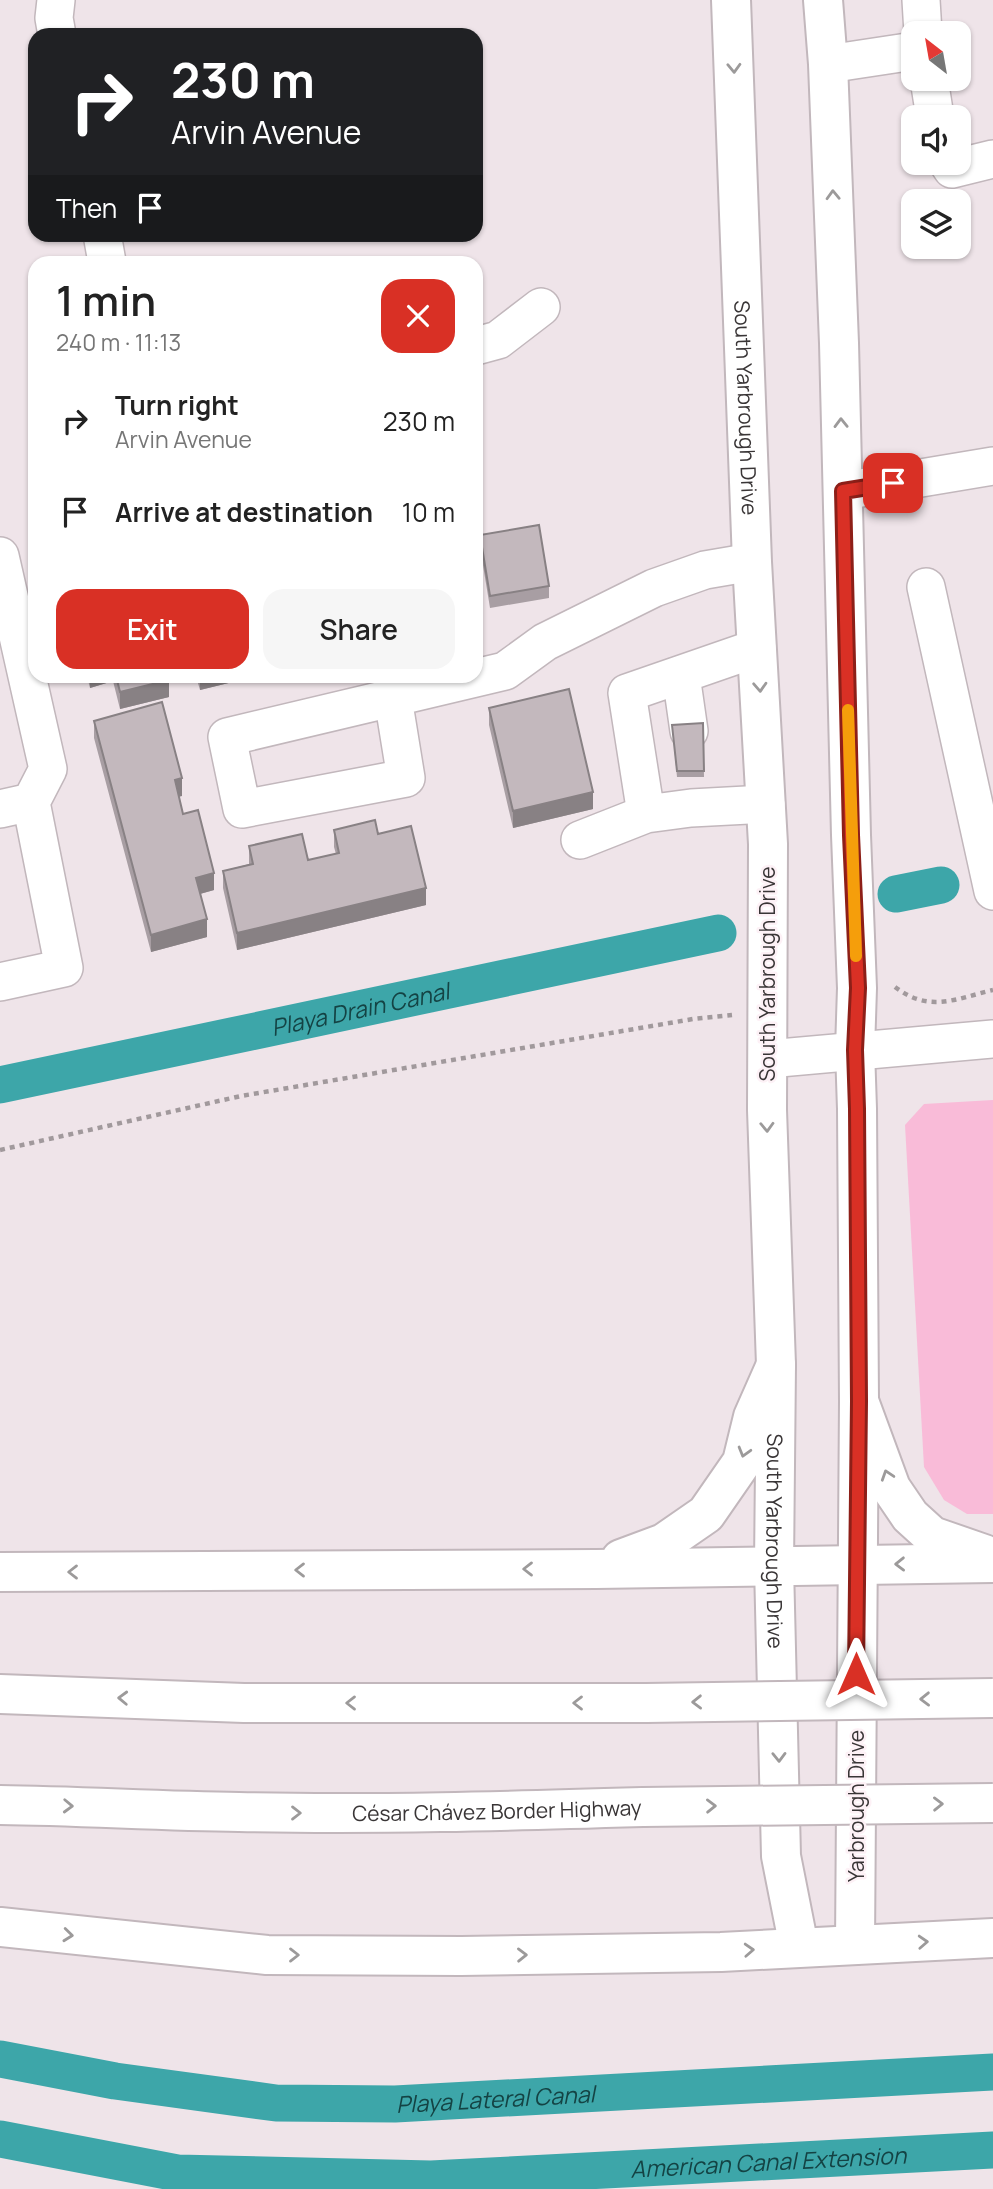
<!DOCTYPE html>
<html lang="en">
<head>
<meta charset="utf-8">
<style>
	:root { --surface:#fff; --page:#f6f6f6; --text:#222; --muted:#767676; --accent:#d93025 }
	body { margin:0; font-family:Manrope,sans-serif; background:var(--page); color:var(--text); height:100vh; display:flex; flex-direction:column; font-size:26px; white-space:nowrap }
	* { box-sizing:border-box; margin:0 }
	p { font-size:23px; color:var(--muted) }
	.icon { flex:none; width:38px; height:38px; fill:none; stroke:currentColor; stroke-width:2; stroke-linecap:round; stroke-linejoin:round }
	.map { position:relative; flex:1; overflow:hidden }
	.sheet { position:absolute; left:28px; top:256px; width:455px; height:427px; display:flex; flex-direction:column; background:var(--surface); border-radius:21px; box-shadow:0 2px 5px #0004 }
	.sheet>* { flex:none }
	.guide { position:absolute; left:28px; top:28px; width:455px; height:214px; border-radius:21px; box-shadow:0 2px 5px #0004; background:#202124; color:#fff; overflow:hidden }
	.needle { width:46px; rotate:329deg }
	.fabs { position:absolute; left:901px; top:21px; display:grid; gap:14px }
	.fabs a { display:grid; place-items:center; width:70px; height:70px; border-radius:14px; background:var(--surface); box-shadow:0 2px 5px #0004; font-size:35px }
	.pin { position:absolute; display:grid; place-items:center; width:60px; height:60px; color:#fff; margin:-30px; border-radius:14px; box-shadow:0 4px 10px #0006 }
	.me { position:absolute; width:77px; margin:-38px; rotate:0deg; stroke-linejoin:round; filter:drop-shadow(0 0 5px #0008) }
	.turn { display:flex; align-items:center; gap:24px; height:147px; padding:0 28px; font-size:32px }
	.turn .icon { width:91px; height:91px; stroke-width:2.5 }
	.turn b { display:block; font-size:49px; line-height:60px }
	.then { display:flex; align-items:center; height:66px; padding:0 28px; background:#0003; gap:14px; font-size:26px }
	.round { display:grid; place-items:center; flex:none; width:74px; height:74px; border-radius:21px; background:var(--page) }
	.summary { display:flex; align-items:center; justify-content:space-between; height:119px; padding:0 28px }
	h1 { font-size:42px; font-weight:600; line-height:52px }
	.primary-button { display:flex; gap:14px; margin-top:auto; padding:14px 28px }
	.primary-button a { flex:1; height:80px; border-radius:21px; background:var(--accent); color:#fff; font-size:28px; font-weight:600; line-height:80px; text-align:center }
	.primary-button a+a { background:var(--page); color:var(--text) }
	ul { padding:0; list-style:none }
	li { display:flex; align-items:center; gap:21px; height:91px; padding:0 28px }
	li div { flex:1 }
	li b { display:block; font-size:26px }
	li em { font-style:normal }
	.map>svg:first-child { display:block }
</style>
</head>
<body>
<div class="map">
<svg width="993" height="2189" viewBox="0 0 993 2189">
	<rect width="100%" height="100%" fill="#efe4e9"/>
	<path fill="#f9bbd8" d="M993,1100V1514H967L944,1500L924,1467L905,1125L924,1104Z"/>
	<g fill="none" stroke-linecap="round" stroke-linejoin="round">
		<g stroke="#3da6a9" stroke-width="37">
			<path d="M896,894L941,885"/>
			<path id="s1" d="M0,1085L718,933"/>
			<path id="s2" d="M0,2059L115,2081L276,2103L395,2104L993,2072"/>
			<path id="s3" d="M0,2139L177,2173L431,2179L993,2150"/>
		</g>
		<g stroke="#c2b7bc" stroke-width="40">
			<path id="minor" d="M56,0L54,18L57,35
				M921,0L923,33
				M828,64L914,51
				M929,79L935,117
				M948,163L952,169L993,159
				M102,234L107,262
				M476,346L498,340L541,307
				M843,491L993,466
				M0,556L48,769L31,802L64,968L0,982
				M926,587L993,891
				M757,648L627,693L646,814L691,808L766,804
				M681,675L689,731
				M393,698L406,778L242,809L227,737L505,671L545,642L654,588L705,570L752,562
				M0,809L31,802
				M580,840L646,814
				M768,1059L993,1039"/>
		</g>
		<g stroke="#c2b7bc" stroke-width="42">
			<g id="major">
				<path id="s4" d="M731,0L752,562L768,844L767,1110L776,1365L774,1566L781,1856L799,1947"/>
				<path d="M823,0L828,64L839,343L851,835L857,988L855,1050L857,1109L859,1401L855,1945"/>
			</g>
		</g>
		<g stroke="#c2b7bc" stroke-width="42">
			<g id="highway">
				<path d="M859,1401L891,1488L910,1516L932,1536L984,1554"/>
				<path d="M621,1559L664,1543L706,1514L742,1462L753,1417L776,1365"/>
				<path d="M0,1572L596,1569L993,1563"/>
				<path d="M0,1694L244,1703H646"/>
				<path id="s5" d="M0,1805C80,1806 159,1811 239,1812C373,1815 508,1811 643,1807"/>
				<path d="M0,1927L267,1955L461,1956L721,1952L993,1938"/>
			</g>
		</g>
		<path stroke="#a1999c" stroke-width="4.5" stroke-dasharray="5 5" stroke-linecap="butt" d="M895,987C929,1013 955,999 993,990
			M0,1150L241,1096L693,1019L732,1015"/>
		<use href="#minor" stroke="#fff" stroke-width="37"/>
		<use href="#major" stroke="#fff" stroke-width="38"/>
		<use href="#highway" stroke="#fff" stroke-width="38"/>
		<g stroke="#c2b7bc" stroke-width="42" stroke-linecap="butt">
			<path id="highway-bridge" d="M646,1703L993,1698
				M643,1807L993,1803"/>
		</g>
		<use href="#highway-bridge" stroke="#fff" stroke-width="38"/>
	</g>
	<path fill="#a89ea3" d="M480,535L549,586V598L490,608L480,547Z
		M87,676H168L169,697L120,709L113,681L90,688Z
		M196,676H257L200,690Z
		M489,708L593,809L513,828L489,725Z
		M94,721L182,796H179L183,814L214,890L200,894L207,937L151,952L94,738Z
		M703,723L704,777H677L672,725Z
		M334,830L378,834L426,905L237,950L223,888V871L249,864V846L308,860L336,854L334,847Z"/>
	<path fill="#888184" d="M90,676H113V681L90,688Z
		M200,676H257L200,690Z
		M169,680V697L120,709V692Z
		M182,778V796L175,798V780Z
		M593,792V809L513,828V811Z
		M214,873V890L196,895V878Z
		M426,888V905L237,950V933Z
		M207,919V937L151,952V935Z"/>
	<path fill="#c3b8bd" stroke="#888184" stroke-width="2" d="M539,525L549,586L490,596L480,535Z
		M116,676H168L169,680L120,692Z
		M569,689L593,792L513,811L489,708Z
		M162,702L182,778L175,780L183,814L198,810L214,873L196,878L207,919L151,935L94,721Z
		M703,723L704,771H677L672,725Z
		M375,820L378,834L411,826L426,888L237,933L223,871L253,864L249,846L302,834L308,860L339,853L334,830Z"/>
	<defs><path id="oneway-chevron" d="M-2-3.5L2.5 0L-2 3.5" fill="none" stroke-width="1.6" stroke-linecap="round" stroke-linejoin="round" transform="scale(1.75)"/></defs>
	<g stroke="#9c9a9a">
		<use href="#oneway-chevron" transform="translate(734 68) rotate(88)"/>
		<use href="#oneway-chevron" transform="translate(833 195) rotate(-92)"/>
		<use href="#oneway-chevron" transform="translate(841 423) rotate(-91)"/>
		<use href="#oneway-chevron" transform="translate(760 687) rotate(87)"/>
		<use href="#oneway-chevron" transform="translate(767 1127) rotate(88)"/>
		<use href="#oneway-chevron" transform="translate(744 1452) rotate(106)"/>
		<use href="#oneway-chevron" transform="translate(887 1475) rotate(-108)"/>
		<use href="#oneway-chevron" transform="translate(900 1564) rotate(179)"/>
		<use href="#oneway-chevron" transform="translate(528 1569) rotate(180)"/>
		<use href="#oneway-chevron" transform="translate(300 1570) rotate(180)"/>
		<use href="#oneway-chevron" transform="translate(73 1572) rotate(180)"/>
		<use href="#oneway-chevron" transform="translate(123 1698) rotate(-178)"/>
		<use href="#oneway-chevron" transform="translate(925 1699) rotate(179)"/>
		<use href="#oneway-chevron" transform="translate(697 1702) rotate(179)"/>
		<use href="#oneway-chevron" transform="translate(351 1703) rotate(-180)"/>
		<use href="#oneway-chevron" transform="translate(578 1703) rotate(-180)"/>
		<use href="#oneway-chevron" transform="translate(779 1757) rotate(89)"/>
		<use href="#oneway-chevron" transform="translate(938 1804) rotate(-1)"/>
		<use href="#oneway-chevron" transform="translate(68 1806) rotate(2)"/>
		<use href="#oneway-chevron" transform="translate(711 1806) rotate(-1)"/>
		<use href="#oneway-chevron" transform="translate(296 1813)"/>
		<use href="#oneway-chevron" transform="translate(68 1935) rotate(6)"/>
		<use href="#oneway-chevron" transform="translate(923 1942) rotate(-3)"/>
		<use href="#oneway-chevron" transform="translate(749 1950) rotate(-3)"/>
		<use href="#oneway-chevron" transform="translate(294 1955)"/>
		<use href="#oneway-chevron" transform="translate(522 1955) rotate(-1)"/>
	</g>
	<g fill="none" stroke-linecap="round" stroke-linejoin="round">
		<g stroke="#8d1f18" stroke-width="18">
			<path id="route" d="M856,1674L859,1401L857,1109L855,1050L858,988L851,835L843,491L893,483"/>
		</g>
		<use href="#route" stroke="#d93025" stroke-width="12"/>
		<path stroke="#f59e0b" stroke-width="12" d="M848,710L856,956"/>
	</g>
	<g text-anchor="middle" dominant-baseline="central" stroke-width="5" stroke-linejoin="round" paint-order="stroke">
		<g font-size="21" fill="#393536" stroke="#fdf1f6">
			<text stroke="none"><textPath href="#s4" startOffset="408">South Yarbrough Drive</textPath></text>
			<text transform="translate(767 974) rotate(-90)">South Yarbrough Drive</text>
			<text stroke="none"><textPath href="#s4" startOffset="1542">South Yarbrough Drive</textPath></text>
			<text transform="translate(856 1806) rotate(-90)">Yarbrough Drive</text>
			<text stroke="none"><textPath href="#s5" startOffset="497">César Chávez Border Highway</textPath></text>
		</g>
		<g font-size="23" font-style="italic" fill="#144344" stroke="#fdf1f6">
			<text stroke="none"><textPath href="#s1" startOffset="368">Playa Drain Canal</textPath></text>
			<text stroke="none"><textPath href="#s2" startOffset="499">Playa Lateral Canal</textPath></text>
			<text stroke="none"><textPath href="#s3" startOffset="772">American Canal Extension</textPath></text>
		</g>
	</g>
</svg>
<div class="fabs">
<a><svg class="needle" viewBox="-14 -14 28 28"><path d="M0-13l5 13h-10z" fill="#e53935"/><path d="M0 13l5-13h-10z" fill="#767676"/></svg></a>
<a><svg class="icon" aria-label="sound" viewBox="0 0 24 24"><path d="M4 9h4l5-4v14l-5-4H4zM17 9q2 3 0 6"/></svg></a>
<a><svg class="icon" aria-label="layers" viewBox="0 0 24 24"><path d="M12 4l9 5-9 5-9-5zM3 14l9 5 9-5"/></svg></a>
</div>
<div class="pin" style="left:893px;top:483px;background:#d93025"><svg class="icon" aria-label="arrive" viewBox="0 0 24 24"><path d="M6 21V4h12l-3 4 3 4H6"/></svg></div>
<svg class="me" style="left:856px;top:1674px" viewBox="-20 -20 40 40"><path d="M0-17L14 15 0 8-14 15z" fill="#d93025" stroke="#fff" stroke-width="4"/></svg>
<div class="guide">
<div class="turn"><svg class="icon" aria-label="right" viewBox="0 0 24 24"><path d="M7 20v-9h11M14 6l5 5-5 5"/></svg><div><b>230 m</b>Arvin Avenue</div></div>
<div class="then">Then<svg class="icon" aria-label="arrive" viewBox="0 0 24 24"><path d="M6 21V4h12l-3 4 3 4H6"/></svg></div>
</div>
<section class="sheet">
<div class="summary"><div><h1>1 min</h1><p>240 m · 11:13</p></div><a class="round" style="background:#d93025;color:#fff"><svg class="icon" aria-label="close" viewBox="0 0 24 24"><path d="M6 6l12 12M18 6L6 18"/></svg></a></div>
<ul>
<li><svg class="icon" aria-label="right" viewBox="0 0 24 24"><path d="M7 20v-9h11M14 6l5 5-5 5"/></svg><div><b>Turn right</b><p>Arvin Avenue</p></div><em>230 m</em></li>
<li><svg class="icon" aria-label="arrive" viewBox="0 0 24 24"><path d="M6 21V4h12l-3 4 3 4H6"/></svg><div><b>Arrive at destination</b></div><em>10 m</em></li>
</ul>
<div class="primary-button"><a>Exit</a><a>Share</a></div>
</section>
</div>
</body>
</html>
